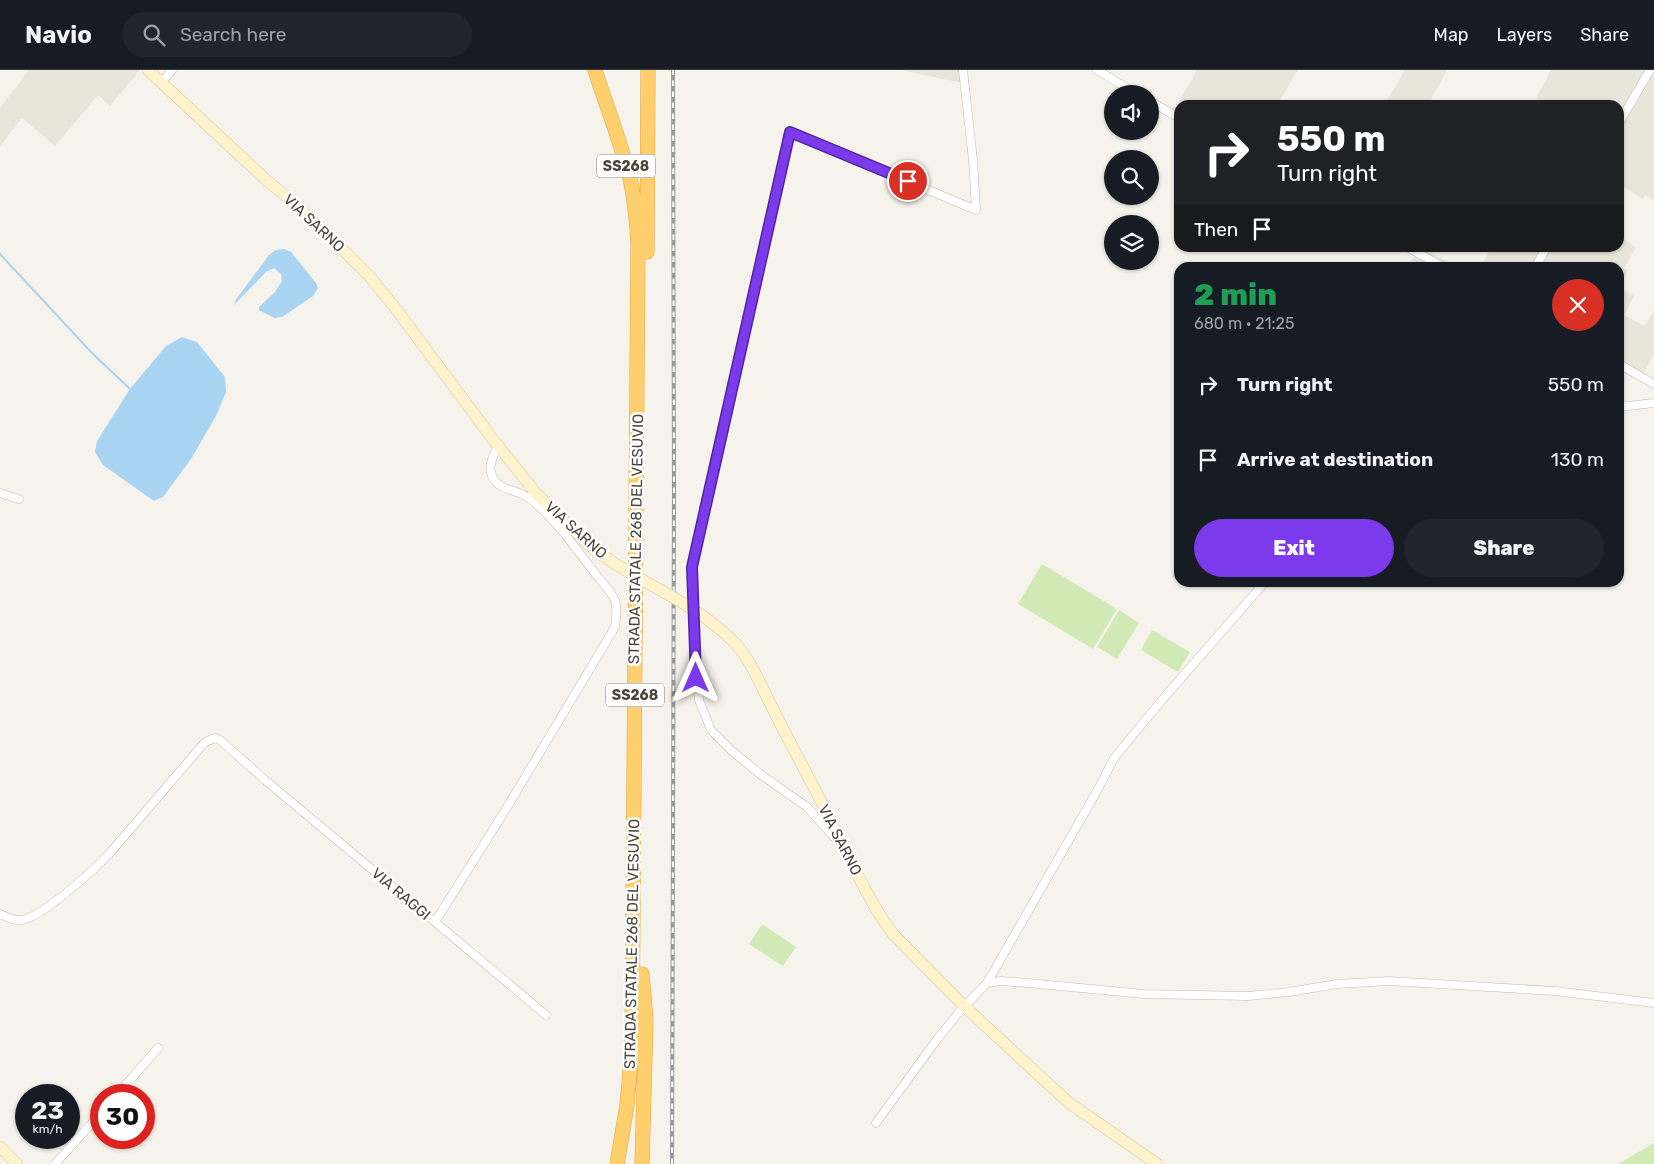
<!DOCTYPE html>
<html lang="en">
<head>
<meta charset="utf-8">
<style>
	:root { --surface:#171b24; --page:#20242c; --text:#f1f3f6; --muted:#9ea1a6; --line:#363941; --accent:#7c3aed }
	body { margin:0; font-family:Rubik,sans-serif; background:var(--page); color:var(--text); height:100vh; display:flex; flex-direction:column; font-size:19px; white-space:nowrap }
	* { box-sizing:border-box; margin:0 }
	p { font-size:16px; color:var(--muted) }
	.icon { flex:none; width:28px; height:28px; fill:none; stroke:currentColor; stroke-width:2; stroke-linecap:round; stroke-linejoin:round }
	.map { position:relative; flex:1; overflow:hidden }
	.side { position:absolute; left:1174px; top:192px; width:450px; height:325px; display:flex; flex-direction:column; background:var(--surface); border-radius:15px; box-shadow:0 1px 4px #0004 }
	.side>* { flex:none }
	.hud { position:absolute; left:1174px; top:30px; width:450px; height:152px; border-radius:15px; box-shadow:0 1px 4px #0004; background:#202124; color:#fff; overflow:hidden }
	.buttons { position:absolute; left:1104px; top:15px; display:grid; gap:10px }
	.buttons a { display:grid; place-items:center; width:55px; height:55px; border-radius:50%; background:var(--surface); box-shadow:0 1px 4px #0004; font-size:25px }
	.speed { position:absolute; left:15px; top:1014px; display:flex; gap:10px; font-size:25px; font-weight:700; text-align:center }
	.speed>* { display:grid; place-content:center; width:65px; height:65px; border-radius:50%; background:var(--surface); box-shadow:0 1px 4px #0004; line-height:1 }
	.speed small { font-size:12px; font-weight:400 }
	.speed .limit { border:8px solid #d22; background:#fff; color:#111 }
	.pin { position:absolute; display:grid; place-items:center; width:42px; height:42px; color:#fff; margin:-21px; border:2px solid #fff; border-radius:50%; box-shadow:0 1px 5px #0007 }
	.me { position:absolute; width:55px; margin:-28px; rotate:0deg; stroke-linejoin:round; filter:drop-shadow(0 0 4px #0008) }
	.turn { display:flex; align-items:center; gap:18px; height:105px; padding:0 20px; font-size:22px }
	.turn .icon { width:65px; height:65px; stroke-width:2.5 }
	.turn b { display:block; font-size:35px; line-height:42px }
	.then { display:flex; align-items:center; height:48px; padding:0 20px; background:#0003; gap:10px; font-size:19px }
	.round { display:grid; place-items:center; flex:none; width:52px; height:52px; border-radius:26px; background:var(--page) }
	.summary { display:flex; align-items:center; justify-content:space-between; height:85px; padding:0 20px }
	h1 { font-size:30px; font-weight:800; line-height:38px; color:#1e9e55 }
	.button { display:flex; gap:10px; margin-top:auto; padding:10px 20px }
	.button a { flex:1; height:58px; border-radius:30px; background:var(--accent); color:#fff; font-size:20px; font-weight:800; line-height:58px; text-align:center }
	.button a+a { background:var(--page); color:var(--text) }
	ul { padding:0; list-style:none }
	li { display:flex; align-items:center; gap:15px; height:75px; padding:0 20px }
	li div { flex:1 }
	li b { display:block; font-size:19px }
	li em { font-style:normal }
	header { display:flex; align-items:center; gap:30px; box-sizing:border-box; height:70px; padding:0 25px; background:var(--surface); border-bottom:1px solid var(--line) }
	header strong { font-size:24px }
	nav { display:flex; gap:28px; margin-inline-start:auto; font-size:18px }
	.search { width:350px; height:45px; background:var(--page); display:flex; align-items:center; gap:12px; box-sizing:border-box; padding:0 18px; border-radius:28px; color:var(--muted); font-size:19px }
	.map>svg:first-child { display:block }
</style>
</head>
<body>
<header>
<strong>Navio</strong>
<div class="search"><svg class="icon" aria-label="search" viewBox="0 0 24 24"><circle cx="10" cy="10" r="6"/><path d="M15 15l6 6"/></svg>Search here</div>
<nav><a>Map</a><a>Layers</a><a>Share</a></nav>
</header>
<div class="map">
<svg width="1654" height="1094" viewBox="0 0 1654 1094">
	<rect width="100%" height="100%" fill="#f6f3ec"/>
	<path fill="#eae5da" d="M29,0H140L110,36L98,25L55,76L22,48L0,76V38Z
		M902,0H967L968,14L919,4Z
		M1197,0H1298L1278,33L1281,35H1179V39L1176,37Z
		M1405,0H1447L1428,35H1384Z
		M1551,0H1654V130L1645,125L1643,129L1619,114V35H1547L1536,28Z
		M1619,167L1636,177L1624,198L1628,200L1619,216V198H1480L1491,178H1619Z
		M1419,178H1421L1459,197L1407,198Z
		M1619,217L1634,226L1624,245L1645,256L1654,241V284L1640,311L1622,302L1619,308Z"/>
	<path fill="#d2eab5" d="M1042,494L1117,539L1093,579L1018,534Z
		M1119,540L1139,553L1117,589L1097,577Z
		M1152,560L1190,582L1178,602L1141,580Z
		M762,854L796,877L783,896L749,874Z
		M1654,1073V1094H1618Z"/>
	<path fill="#a9d4f2" d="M284,179L291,182L316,213L318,218L313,226L282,247L274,248L259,240V237L275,222L282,211L281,204L274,198L266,202L234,235L235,231L269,185L276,180Z
		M182,267L197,272L225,307L226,322L216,346L191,389L163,427L154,431L103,395L95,382L97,371L130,319L166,276Z"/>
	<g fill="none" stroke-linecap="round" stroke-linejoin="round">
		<path stroke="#a9d4f2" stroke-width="2" d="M0,184L92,283L130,319"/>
		<g stroke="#c2bbae" stroke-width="9">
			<path id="street" d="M1097,0L1137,24
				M162,12L172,0
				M1150,31L1179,48
				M1619,53L1650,0
				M1409,178L1445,198
				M1535,198L1546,178
				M1619,294L1654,314
				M1619,337L1654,333
				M0,423L19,429
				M836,769L807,737L760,704L732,681L711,660L699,630L697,609L692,497L790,62L976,140L973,90L963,0
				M0,844C6,847 15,851 22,850C42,847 94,800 109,784L205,672L215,668L220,670L265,710L435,852L506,739L615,557C616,549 618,540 615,531C612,522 603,513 597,506C578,481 554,447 529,428C518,420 499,420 493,408C487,397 493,386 498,376
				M435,852L546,945
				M987,913L1001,911L1028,913L1144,924L1248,926L1289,922L1337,914L1389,911L1555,921L1654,933
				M117,1025L158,978
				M876,1053L938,968L960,941L987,913L1097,721L1114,688L1162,630L1265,512
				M55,1094L101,1043"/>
		</g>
		<g stroke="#d6c79b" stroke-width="12">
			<path id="secondary" d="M148,0L263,107L288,128L321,158L370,207L396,239L495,372L536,423L568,454
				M772,637C791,676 813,714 832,753C851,791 868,830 893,864L965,937L1068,1032L1157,1094
				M0,1077L17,1094"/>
		</g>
		<g stroke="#e0a43c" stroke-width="15">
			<path id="highway" d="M595,0C607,38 622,75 631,113C635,133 637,154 638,174L632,978L627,1035L617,1094
				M647,182L648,0
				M642,904L646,950L642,1094"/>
		</g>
		<use href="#street" stroke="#fff" stroke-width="8"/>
		<use href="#secondary" stroke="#fff3cd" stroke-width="11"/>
		<use href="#highway" stroke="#ffcf6e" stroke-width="14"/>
		<g stroke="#9a9a9a" stroke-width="4">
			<path id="rail" d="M672,1094L674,421L673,0"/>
		</g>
		<use href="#rail" stroke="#fff" stroke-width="2" stroke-dasharray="5.5" stroke-linecap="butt"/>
		<g stroke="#d6c79b" stroke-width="12" stroke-linecap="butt">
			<path id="secondary-bridge" d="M568,454C580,466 591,478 605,487C647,516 697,535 733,571C750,588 761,616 772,637"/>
		</g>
		<use href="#secondary-bridge" stroke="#fff3cd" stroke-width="11"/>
	</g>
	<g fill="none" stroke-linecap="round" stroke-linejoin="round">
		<g stroke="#51269a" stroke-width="12">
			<path id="route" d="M696,608L692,497L790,62L908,111"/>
		</g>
		<use href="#route" stroke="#7c3aed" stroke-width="9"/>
	</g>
	<g text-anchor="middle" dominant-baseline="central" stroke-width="5" stroke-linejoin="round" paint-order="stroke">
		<g fill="#fff" stroke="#817c74" stroke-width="1">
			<rect x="597" y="84.5" width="58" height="23" rx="4"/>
			<rect x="606" y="613.5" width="58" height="23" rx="4"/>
		</g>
		<g font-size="14" font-weight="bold" fill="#4b4439">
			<text x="626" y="96">SS268</text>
			<text x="635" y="625">SS268</text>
		</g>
		<g font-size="15" fill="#4b4439" stroke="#fff">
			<text transform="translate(314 153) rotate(43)">VIA SARNO</text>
			<text transform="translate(576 460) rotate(42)">VIA SARNO</text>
			<text transform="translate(636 469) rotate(-89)">STRADA STATALE 268 DEL VESUVIO</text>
			<text transform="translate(840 770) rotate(63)">VIA SARNO</text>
			<text transform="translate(401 824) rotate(40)">VIA RAGGI</text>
			<text transform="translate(632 874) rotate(-89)">STRADA STATALE 268 DEL VESUVIO</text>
		</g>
	</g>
</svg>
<div class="buttons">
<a><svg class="icon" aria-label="sound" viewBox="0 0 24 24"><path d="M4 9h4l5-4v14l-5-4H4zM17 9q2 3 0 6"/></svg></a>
<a><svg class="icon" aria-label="search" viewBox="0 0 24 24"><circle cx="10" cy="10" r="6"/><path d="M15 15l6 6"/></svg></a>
<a><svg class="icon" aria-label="layers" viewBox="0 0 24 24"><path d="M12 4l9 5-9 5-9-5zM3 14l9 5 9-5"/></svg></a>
</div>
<div class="speed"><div>23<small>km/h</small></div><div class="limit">30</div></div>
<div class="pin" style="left:908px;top:111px;background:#d93025"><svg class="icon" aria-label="arrive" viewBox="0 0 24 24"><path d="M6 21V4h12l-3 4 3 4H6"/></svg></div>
<svg class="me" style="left:696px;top:608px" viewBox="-20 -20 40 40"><path d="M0-17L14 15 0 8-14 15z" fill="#7c3aed" stroke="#fff" stroke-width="4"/></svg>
<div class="hud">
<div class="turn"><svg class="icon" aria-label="right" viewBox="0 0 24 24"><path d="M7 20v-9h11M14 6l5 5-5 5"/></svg><div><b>550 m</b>Turn right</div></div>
<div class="then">Then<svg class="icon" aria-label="arrive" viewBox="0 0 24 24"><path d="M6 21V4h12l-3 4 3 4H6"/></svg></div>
</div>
<section class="side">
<div class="summary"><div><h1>2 min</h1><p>680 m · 21:25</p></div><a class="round" style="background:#d93025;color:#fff"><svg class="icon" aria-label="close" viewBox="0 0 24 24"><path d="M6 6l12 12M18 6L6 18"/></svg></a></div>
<ul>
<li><svg class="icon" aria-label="right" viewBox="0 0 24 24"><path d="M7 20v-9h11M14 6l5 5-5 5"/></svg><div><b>Turn right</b></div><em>550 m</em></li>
<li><svg class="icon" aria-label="arrive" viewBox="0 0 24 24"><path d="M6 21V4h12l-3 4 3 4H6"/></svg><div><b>Arrive at destination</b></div><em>130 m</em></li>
</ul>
<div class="button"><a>Exit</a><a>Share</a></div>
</section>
</div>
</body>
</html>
